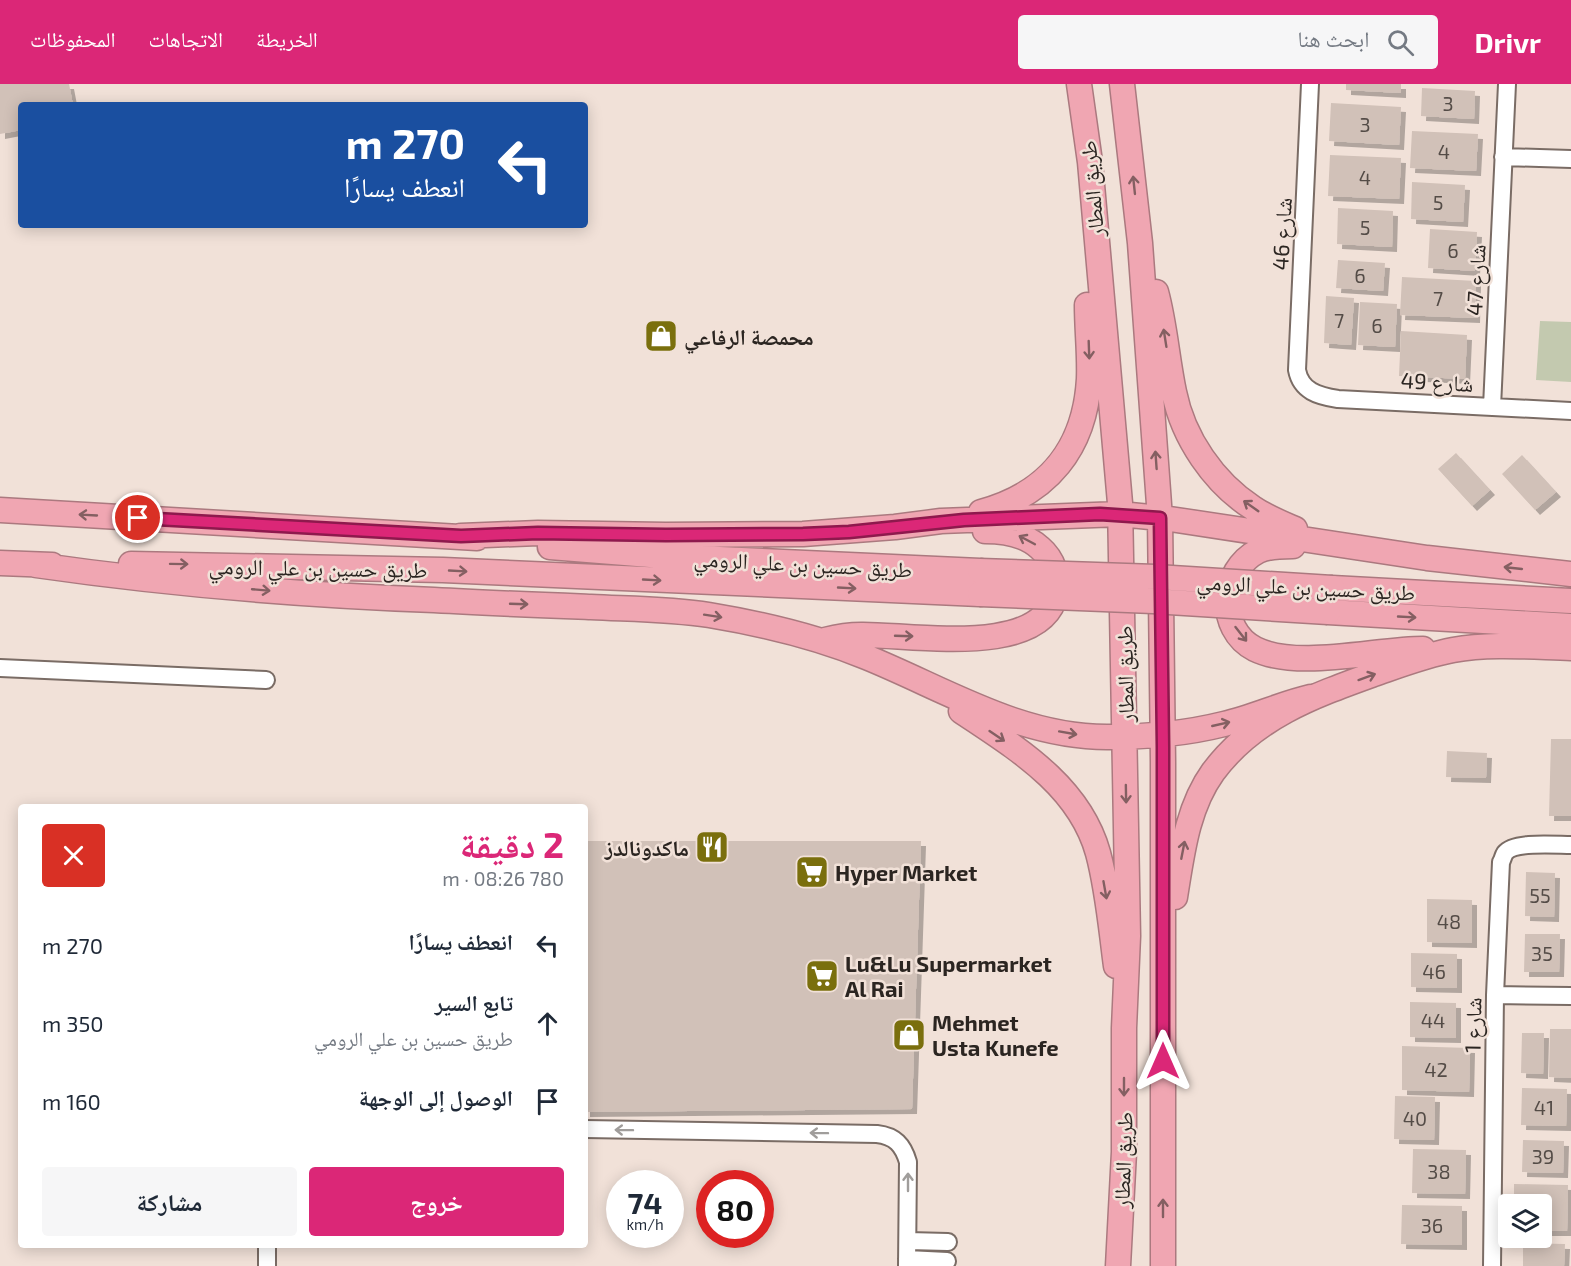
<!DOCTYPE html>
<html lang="ar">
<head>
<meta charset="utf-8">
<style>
	:root { --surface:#fff; --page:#f6f6f7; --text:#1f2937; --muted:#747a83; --accent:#db2777 }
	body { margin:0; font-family:"Exo 2","Noto Naskh Arabic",sans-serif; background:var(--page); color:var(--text); direction:rtl; height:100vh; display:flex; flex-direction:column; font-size:22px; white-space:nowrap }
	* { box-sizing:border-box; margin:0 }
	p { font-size:20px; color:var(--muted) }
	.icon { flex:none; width:33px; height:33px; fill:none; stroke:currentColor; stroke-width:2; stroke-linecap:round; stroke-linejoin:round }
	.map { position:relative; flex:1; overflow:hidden; direction:ltr }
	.details { position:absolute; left:18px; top:720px; width:570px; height:444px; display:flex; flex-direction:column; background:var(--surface); border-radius:6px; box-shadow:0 3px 15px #0003; direction:rtl }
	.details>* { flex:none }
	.top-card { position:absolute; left:18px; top:18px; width:570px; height:126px; border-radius:6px; box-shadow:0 3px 15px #0003; direction:rtl; background:#1a4fa0; color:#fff; overflow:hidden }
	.controls { position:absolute; left:1498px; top:1110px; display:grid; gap:12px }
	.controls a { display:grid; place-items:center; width:54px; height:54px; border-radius:6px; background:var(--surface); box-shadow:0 3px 15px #0003; font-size:30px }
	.speed { position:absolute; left:606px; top:1086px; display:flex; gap:12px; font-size:30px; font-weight:700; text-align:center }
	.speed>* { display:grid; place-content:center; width:78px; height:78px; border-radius:50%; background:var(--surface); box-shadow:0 3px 15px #0003; line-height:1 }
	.speed small { font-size:15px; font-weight:400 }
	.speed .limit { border:9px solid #d22; background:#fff; color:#111 }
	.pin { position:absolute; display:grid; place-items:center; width:51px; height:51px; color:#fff; margin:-26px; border:3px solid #fff; border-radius:50%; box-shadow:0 2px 6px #0007 }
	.me { position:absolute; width:66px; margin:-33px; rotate:0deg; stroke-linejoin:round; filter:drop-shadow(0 0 4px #0008) }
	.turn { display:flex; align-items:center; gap:21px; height:126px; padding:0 24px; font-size:27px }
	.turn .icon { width:78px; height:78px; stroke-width:2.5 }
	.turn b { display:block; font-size:42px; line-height:51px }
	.round { display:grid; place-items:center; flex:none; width:63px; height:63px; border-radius:6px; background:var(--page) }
	.head { display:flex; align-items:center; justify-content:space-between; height:102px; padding:0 24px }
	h1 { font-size:36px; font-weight:700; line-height:45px; color:var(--accent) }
	.button { display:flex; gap:12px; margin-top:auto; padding:12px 24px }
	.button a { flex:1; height:69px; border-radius:6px; background:var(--accent); color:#fff; font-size:24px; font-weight:700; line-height:69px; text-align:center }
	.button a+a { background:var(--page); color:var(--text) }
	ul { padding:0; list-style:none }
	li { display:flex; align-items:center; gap:18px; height:78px; padding:0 24px }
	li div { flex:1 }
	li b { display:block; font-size:22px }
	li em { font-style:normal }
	header { display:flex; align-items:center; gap:36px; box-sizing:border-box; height:84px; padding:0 30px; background:var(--accent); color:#fff }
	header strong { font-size:28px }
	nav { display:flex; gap:33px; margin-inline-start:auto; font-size:21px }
	.search { width:420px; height:54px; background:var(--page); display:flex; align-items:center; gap:15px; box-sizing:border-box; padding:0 21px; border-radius:6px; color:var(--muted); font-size:22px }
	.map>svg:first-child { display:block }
</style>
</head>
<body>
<header>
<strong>Drivr</strong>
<div class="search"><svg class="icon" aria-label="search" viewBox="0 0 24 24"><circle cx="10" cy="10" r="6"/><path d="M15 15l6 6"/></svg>ابحث هنا</div>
<nav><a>الخريطة</a><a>الاتجاهات</a><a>المحفوظات</a></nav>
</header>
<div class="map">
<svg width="1571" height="1182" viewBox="0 0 1571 1182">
	<defs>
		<filter id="shadow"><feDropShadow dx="5" dy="5" stdDeviation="0" flood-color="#0004"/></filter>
	</defs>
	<rect width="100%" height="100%" fill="#f1e1d8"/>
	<path fill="#c3c9af" d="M1540,237L1571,238V298L1536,296Z"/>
	<path fill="#d1c1b8" filter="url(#shadow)" d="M0,0H69L73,21H21V46L0,50Z
		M1346,0H1401V9L1346,6Z
		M1422,4L1475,7L1474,35L1421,32Z
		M1331,19L1401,23L1399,61L1329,57Z
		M1412,47L1478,50L1476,87L1410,84Z
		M1330,71L1401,74L1399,115L1328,112Z
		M1412,98L1465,101L1463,138L1411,135Z
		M1338,124L1393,127L1392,163L1337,160Z
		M1430,145L1477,148L1475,187L1428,184Z
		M1338,176L1385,179L1383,207L1336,204Z
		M1402,193L1476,197L1475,234L1400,231Z
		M1326,212L1354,214L1351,261L1324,259Z
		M1360,218L1397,220L1395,263L1358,261Z
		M1401,247L1467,251L1465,295L1399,292Z
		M1456,369L1490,406L1472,422L1438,385Z
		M1522,371L1556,408L1535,426L1502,390Z
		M1551,655H1571V732H1549Z
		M1447,667L1487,669L1486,694L1446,693Z
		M585,757H921L912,1025L585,1028Z
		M1526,788L1555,789L1554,833L1525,832Z
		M1427,815L1472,816V859L1427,858Z
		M1525,850H1560L1559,888H1524Z
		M1411,869L1457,870V904L1411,903Z
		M1410,918L1456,919V954L1410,953Z
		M1550,945H1571V994L1549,993Z
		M1522,949H1544L1543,990L1521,989Z
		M1402,962L1470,964L1469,1008L1402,1006Z
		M1522,1004L1567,1005L1566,1042L1521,1041Z
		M1395,1012L1435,1013L1434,1056L1394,1055Z
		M1523,1056L1564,1057L1563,1089L1522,1088Z
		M1413,1065L1466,1066L1465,1110L1412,1109Z
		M1514,1100L1568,1101L1567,1147H1542V1120H1514Z
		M1402,1121L1462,1122V1161L1401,1160Z
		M1523,1159L1565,1160L1564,1182H1523Z"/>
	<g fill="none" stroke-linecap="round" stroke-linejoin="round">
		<g stroke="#7a6c65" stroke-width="20">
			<path id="minor" d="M1310,0L1297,286C1301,307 1318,312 1338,315L1571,327
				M1503,73L1571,75
				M1492,323L1507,0
				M0,584L266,596
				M1495,911L1571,912
				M585,1045L877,1050C895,1052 903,1061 908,1078L907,1182
				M908,1157L948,1158
				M907,1175L947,1177
				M267,1182V1161
				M1492,1182L1495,911L1501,778C1503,775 1503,772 1505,769C1514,757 1556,761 1571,761"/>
		</g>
		<g stroke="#ab797f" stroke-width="27">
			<path id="highway" d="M1079,0L1090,78L1120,419L1128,852L1124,944V1068L1118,1182
				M1122,0L1140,159L1160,434L1163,678V1182
				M1156,208C1165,241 1167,275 1174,308C1183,354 1214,399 1253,424C1266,433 1281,439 1295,445
				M0,426L477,454
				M981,428C1048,410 1085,364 1089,295C1090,270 1087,246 1087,221
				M461,452L538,449L666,451L803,450L895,443L941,437L1120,430L1170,435L1427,474L1571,490
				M1293,462C1282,462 1268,462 1258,467C1221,486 1216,545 1255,565C1298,586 1376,565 1423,565
				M550,463L675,473L980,487
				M0,479L52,481
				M131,480L443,486L980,510
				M36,481C168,500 301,511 434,516C486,519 539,521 591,523C630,525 670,525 709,531C763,540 815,552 866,573C945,605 1019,653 1107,653C1144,653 1188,649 1224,640C1254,633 1281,620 1311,613
				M1332,504L1571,517
				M1328,528L1571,542
				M825,556C837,553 849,551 861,551C910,550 1043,575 1056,509C1059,493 1053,475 1040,464C1025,450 1005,447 985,447
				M961,627C1016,664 1079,701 1098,769C1108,806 1111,845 1116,882
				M1175,813C1182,770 1187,724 1213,688C1254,633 1313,612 1374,590C1400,581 1426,571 1453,566C1491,559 1532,563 1571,564"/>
		</g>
		<use href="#minor" stroke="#fff" stroke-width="16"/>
		<use href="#highway" stroke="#f0a6b2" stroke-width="24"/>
		<g stroke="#ab797f" stroke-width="27" stroke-linecap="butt">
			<path id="highway-bridge" d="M980,487L1156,493L1332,504
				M980,510L1153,517L1328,528"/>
		</g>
		<use href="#highway-bridge" stroke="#f0a6b2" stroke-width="24"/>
	</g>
	<defs><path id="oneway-shaft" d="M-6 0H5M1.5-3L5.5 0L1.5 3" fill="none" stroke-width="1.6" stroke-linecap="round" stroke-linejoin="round" transform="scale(1.5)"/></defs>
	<g stroke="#845f62">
		<use href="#oneway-shaft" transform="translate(1134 101) rotate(-96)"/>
		<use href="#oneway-shaft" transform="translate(1165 254) rotate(-99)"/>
		<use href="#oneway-shaft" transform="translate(1089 266) rotate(88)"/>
		<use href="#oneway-shaft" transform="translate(1156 376) rotate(-94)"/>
		<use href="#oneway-shaft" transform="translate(1251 422) rotate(-145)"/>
		<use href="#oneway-shaft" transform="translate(88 431) rotate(-177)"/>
		<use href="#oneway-shaft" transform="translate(1027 456) rotate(-152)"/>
		<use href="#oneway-shaft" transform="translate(179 480) rotate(1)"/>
		<use href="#oneway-shaft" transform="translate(1513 484) rotate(-174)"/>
		<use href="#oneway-shaft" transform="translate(458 487) rotate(3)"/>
		<use href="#oneway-shaft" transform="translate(652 496) rotate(3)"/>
		<use href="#oneway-shaft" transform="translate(847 504) rotate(3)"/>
		<use href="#oneway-shaft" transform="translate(261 506) rotate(5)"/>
		<use href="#oneway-shaft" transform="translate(519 520) rotate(2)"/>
		<use href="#oneway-shaft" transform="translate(713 532) rotate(9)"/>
		<use href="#oneway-shaft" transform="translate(1407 533) rotate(3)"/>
		<use href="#oneway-shaft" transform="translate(1241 550) rotate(52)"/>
		<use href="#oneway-shaft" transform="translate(904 552) rotate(2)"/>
		<use href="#oneway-shaft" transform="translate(1367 593) rotate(-20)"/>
		<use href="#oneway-shaft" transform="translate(1221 640) rotate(-13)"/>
		<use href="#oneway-shaft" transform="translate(1068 649) rotate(10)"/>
		<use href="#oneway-shaft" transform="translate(997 652) rotate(34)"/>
		<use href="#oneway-shaft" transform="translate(1126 710) rotate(89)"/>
		<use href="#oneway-shaft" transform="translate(1183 766) rotate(-79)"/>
		<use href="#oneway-shaft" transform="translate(1105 806) rotate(80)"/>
		<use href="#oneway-shaft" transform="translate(1124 1003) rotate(90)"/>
		<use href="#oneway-shaft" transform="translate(1163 1124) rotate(-90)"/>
	</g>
	<g stroke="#a09d9b">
		<use href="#oneway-shaft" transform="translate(624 1046) rotate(-179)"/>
		<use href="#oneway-shaft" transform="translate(819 1049) rotate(-179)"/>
		<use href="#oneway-shaft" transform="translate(908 1098) rotate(-90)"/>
	</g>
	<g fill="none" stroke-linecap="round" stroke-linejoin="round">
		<g stroke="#8e194d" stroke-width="15">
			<path id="route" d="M138,434L461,452L538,449L666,451L803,450L849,448L964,436L1100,430L1160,434L1163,663V977"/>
		</g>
		<use href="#route" stroke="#db2777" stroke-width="10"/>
	</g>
	<defs>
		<g id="shop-square" transform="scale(1.725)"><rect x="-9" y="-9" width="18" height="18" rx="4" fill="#7a6f0d" stroke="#f1e1d8"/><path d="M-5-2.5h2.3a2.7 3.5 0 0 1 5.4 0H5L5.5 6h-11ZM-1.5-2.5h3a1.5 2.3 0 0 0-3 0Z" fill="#fff"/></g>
		<g id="restaurant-square" transform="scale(1.725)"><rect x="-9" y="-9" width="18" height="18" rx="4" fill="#7a6f0d" stroke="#f1e1d8"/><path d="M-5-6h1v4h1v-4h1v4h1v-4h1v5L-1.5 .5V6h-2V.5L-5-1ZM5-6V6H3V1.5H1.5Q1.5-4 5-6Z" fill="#fff"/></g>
		<g id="supermarket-square" transform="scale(1.725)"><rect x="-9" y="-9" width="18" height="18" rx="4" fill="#7a6f0d" stroke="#f1e1d8"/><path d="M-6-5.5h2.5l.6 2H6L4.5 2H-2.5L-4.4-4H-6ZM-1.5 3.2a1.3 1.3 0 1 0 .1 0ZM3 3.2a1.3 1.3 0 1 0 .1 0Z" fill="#fff"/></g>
	</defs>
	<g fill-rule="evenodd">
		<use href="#shop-square" x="661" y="252"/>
		<use href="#restaurant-square" x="712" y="763"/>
		<use href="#supermarket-square" x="812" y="788"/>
		<use href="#supermarket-square" x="822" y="892"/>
		<use href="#shop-square" x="909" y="951"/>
	</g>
	<g text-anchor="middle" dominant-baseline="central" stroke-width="5" stroke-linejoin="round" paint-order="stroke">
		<g font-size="20" fill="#544c47">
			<text x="1448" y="19">3</text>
			<text x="1365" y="40">3</text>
			<text x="1444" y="67">4</text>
			<text x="1365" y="93">4</text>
			<text x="1438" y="118">5</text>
			<text x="1365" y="143">5</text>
			<text x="1453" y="166">6</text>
			<text x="1360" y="191">6</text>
			<text x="1438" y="214">7</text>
			<text x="1339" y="236">7</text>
			<text x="1377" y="241">6</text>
			<text x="1540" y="811">55</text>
			<text x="1449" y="837">48</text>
			<text x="1542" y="869">35</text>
			<text x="1434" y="887">46</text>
			<text x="1433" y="936">44</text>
			<text x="1436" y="985">42</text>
			<text x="1544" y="1023">41</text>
			<text x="1415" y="1034">40</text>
			<text x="1543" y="1072">39</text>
			<text x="1439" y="1087">38</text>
			<text x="1432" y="1141">36</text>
		</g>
		<g font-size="22" fill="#2b2521" stroke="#f1e1d8">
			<text transform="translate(1091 105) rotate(-95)">طريق المطار</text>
			<text transform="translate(1281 150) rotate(-87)">شارع 46</text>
			<text transform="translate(1475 196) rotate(-87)">شارع 47</text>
			<text transform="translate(1437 297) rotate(3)">شارع 49</text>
			<text transform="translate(803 479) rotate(3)">طريق حسين بن علي الرومي</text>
			<text transform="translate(318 483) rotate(1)">طريق حسين بن علي الرومي</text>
			<text transform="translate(1306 502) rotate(3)">طريق حسين بن علي الرومي</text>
			<text transform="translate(1124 590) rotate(-91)">طريق المطار</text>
			<text transform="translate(1472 941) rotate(-89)">شارع 1</text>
			<text transform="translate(1122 1076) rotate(-88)">طريق المطار</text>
		</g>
		<g font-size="22" font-weight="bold" fill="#2b2521" stroke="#f1e1d8" text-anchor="start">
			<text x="684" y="252">محمصة الرفاعي</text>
			<text x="689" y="763" text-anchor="end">ماكدونالدز</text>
			<text x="835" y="788">Hyper Market</text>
			<text x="845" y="879">Lu&amp;Lu Supermarket<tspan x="845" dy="25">Al Rai</tspan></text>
			<text x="932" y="938">Mehmet<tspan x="932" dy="25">Usta Kunefe</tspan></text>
		</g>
	</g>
</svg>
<div class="controls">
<a><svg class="icon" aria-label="layers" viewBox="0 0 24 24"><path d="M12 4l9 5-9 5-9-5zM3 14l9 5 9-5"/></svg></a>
</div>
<div class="speed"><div>74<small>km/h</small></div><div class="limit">80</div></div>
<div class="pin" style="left:138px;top:434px;background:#d93025"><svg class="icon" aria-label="arrive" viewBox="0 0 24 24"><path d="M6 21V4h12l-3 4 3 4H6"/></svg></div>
<svg class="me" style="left:1163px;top:977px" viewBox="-20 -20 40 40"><path d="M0-17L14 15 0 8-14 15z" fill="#db2777" stroke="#fff" stroke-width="4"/></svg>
<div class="top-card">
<div class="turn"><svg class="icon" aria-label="left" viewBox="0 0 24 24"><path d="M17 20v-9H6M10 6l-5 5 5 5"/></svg><div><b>270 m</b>انعطف يسارًا</div></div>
</div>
<section class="details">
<div class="head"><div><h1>2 دقيقة</h1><p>780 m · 08:26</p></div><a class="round" style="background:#d93025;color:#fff"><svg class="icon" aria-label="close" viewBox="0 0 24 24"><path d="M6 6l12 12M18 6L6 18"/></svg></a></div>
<ul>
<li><svg class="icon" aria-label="left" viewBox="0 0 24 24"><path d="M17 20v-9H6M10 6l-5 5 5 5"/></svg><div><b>انعطف يسارًا</b></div><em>270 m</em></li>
<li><svg class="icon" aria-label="ahead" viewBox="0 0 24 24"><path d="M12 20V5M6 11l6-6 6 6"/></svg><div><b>تابع السير</b><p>طريق حسين بن علي الرومي</p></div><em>350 m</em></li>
<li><svg class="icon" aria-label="arrive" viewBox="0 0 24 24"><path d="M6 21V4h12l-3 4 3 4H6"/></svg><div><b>الوصول إلى الوجهة</b></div><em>160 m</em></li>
</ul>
<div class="button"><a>خروج</a><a>مشاركة</a></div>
</section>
</div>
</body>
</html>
